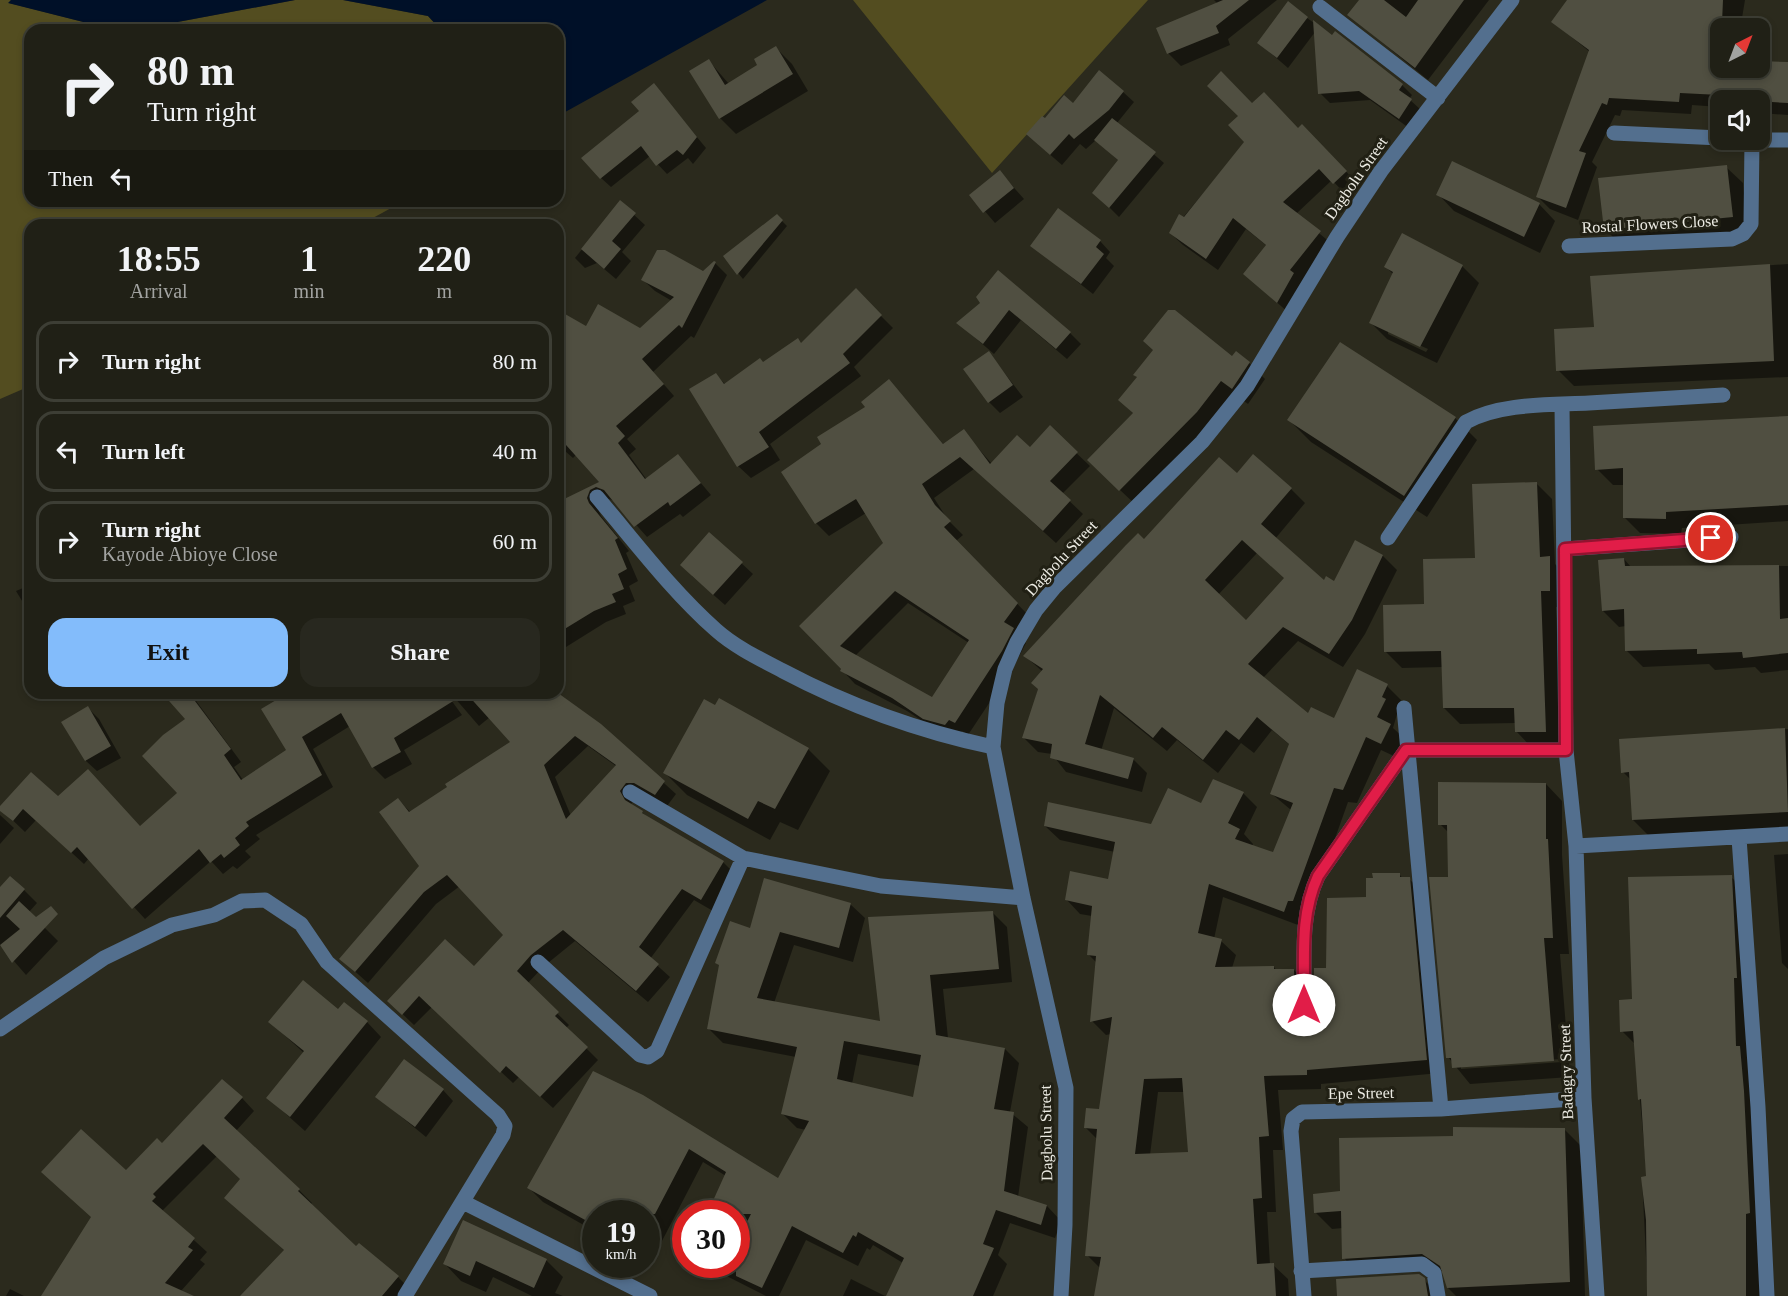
<!DOCTYPE html>
<html lang="en">
<head>
<meta charset="utf-8">
<style>
	:root { --surface:#202016; --page:#28281f; --text:#f1f3f6; --muted:#a2a3a1; --line:#3d3e35; --accent:#83bcfb }
	body { margin:0; font-family:Georgia,serif; background:var(--page); color:var(--text); height:100vh; display:flex; flex-direction:column; font-size:22px; white-space:nowrap }
	* { box-sizing:border-box; margin:0 }
	p { font-size:20px; color:var(--muted) }
	.icon { flex:none; width:33px; height:33px; fill:none; stroke:currentColor; stroke-width:2; stroke-linecap:round; stroke-linejoin:round }
	.map { position:relative; flex:1; overflow:hidden }
	.details { position:absolute; left:24px; top:219px; width:540px; height:480px; display:flex; flex-direction:column; background:var(--surface); border-radius:18px; box-shadow:0 3px 9px #0003,0 0 0 2px var(--line) }
	.details>* { flex:none }
	.banner { position:absolute; left:24px; top:24px; width:540px; height:183px; border-radius:18px; box-shadow:0 3px 9px #0003,0 0 0 2px var(--line); background:#202016; color:var(--text); overflow:hidden }
	.needle { width:39px; rotate:42deg }
	.tools { position:absolute; left:1710px; top:18px; display:grid; gap:12px }
	.tools a { display:grid; place-items:center; width:60px; height:60px; border-radius:12px; background:var(--surface); box-shadow:0 3px 9px #0003,0 0 0 2px var(--line); font-size:30px }
	.speed { position:absolute; left:582px; top:1200px; display:flex; gap:12px; font-size:30px; font-weight:700; text-align:center }
	.speed>* { display:grid; place-content:center; width:78px; height:78px; border-radius:50%; background:var(--surface); box-shadow:0 3px 9px #0003,0 0 0 2px var(--line); line-height:1 }
	.speed small { font-size:15px; font-weight:400 }
	.speed .limit { border:9px solid #d22; background:#fff; color:#111 }
	.pin { position:absolute; display:grid; place-items:center; width:51px; height:51px; color:#fff; margin:-26px; border:3px solid #fff; border-radius:50%; box-shadow:0 2px 6px #0007 }
	.me { position:absolute; width:66px; margin:-33px; rotate:0deg; stroke-linejoin:round; filter:drop-shadow(0 0 4px #0008) }
	.turn { display:flex; align-items:center; gap:21px; height:126px; padding:0 24px; font-size:27px }
	.turn .icon { width:78px; height:78px; stroke-width:2.5 }
	.turn b { display:block; font-size:42px; line-height:51px }
	.then { display:flex; align-items:center; height:57px; padding:0 24px; background:#0003; gap:12px; font-size:22px }
	.eta { display:flex; justify-content:space-evenly; align-items:center; height:102px; text-align:center }
	.eta b { font-size:36px; font-weight:800; line-height:42px }
	.cta { display:flex; gap:12px; margin-top:auto; padding:12px 24px }
	.cta a { flex:1; height:69px; border-radius:18px; background:var(--accent); color:#111; font-size:24px; font-weight:800; line-height:69px; text-align:center }
	.cta a+a { background:var(--page); color:var(--text) }
	ul { padding:0; list-style:none }
	li { display:flex; align-items:center; gap:18px; height:81px; margin:0 12px 9px; padding:0 12px; border:3px solid var(--line); border-radius:18px }
	li div { flex:1 }
	li b { display:block; font-size:22px }
	li em { font-style:normal }
	.map>svg:first-child { display:block }
</style>
</head>
<body>
<div class="map">
<svg width="1788" height="1296" viewBox="0 0 1788 1296">
	<rect width="100%" height="100%" fill="#2b2a1d"/>
	<path fill="#534d20" d="M0,0H11L9,3L115,30H30V201H404L360,225H30V386L0,399Z
		M295,0H343L428,16L441,30H135Z
		M853,0H1148L992,173Z"/>
	<path fill="#001028" d="M11,0H295L135,30H115L8,3Z
		M343,0H767L558,116V30H441L428,16Z"/>
	<path fill="#0007" fill-rule="evenodd" d="M1214,0H1277L1228,39L1230,45L1181,66L1168,53L1218,4Z
		M1361,0H1489L1428,80L1349,15Z
		M1568,0H1745L1742,18L1735,17V28H1720V68H1760V63L1788,64V115L1760,113V100H1720V107L1692,105L1691,114L1622,110L1620,116L1615,115L1592,162L1597,167L1578,220L1550,209L1538,197L1590,52L1553,22Z
		M1307,18L1402,85L1412,95L1409,99L1421,110L1409,128L1370,100L1330,103L1320,93L1315,32L1288,68L1259,43Z
		M776,48L792,64L808,91L736,134L720,118L709,61L729,84L759,65Z
		M654,85L706,148L693,164L688,158L667,174L650,156L611,187L601,178Z
		M1123,92L1134,102L1117,123L1164,163L1119,217L1104,202L1119,161L1096,140L1086,149L1080,144L1062,165L1039,145L1045,120L1073,105Z
		M1253,105L1314,138L1358,184L1346,195L1332,180L1296,214L1332,244L1290,314L1245,274L1267,246L1246,229L1218,270L1183,245L1170,233L1246,142Z
		M1726,167L1743,183L1748,233L1622,246L1605,229Z
		M1000,172L1024,199L995,223L971,195Z
		M1438,194L1539,204L1555,221L1540,253L1454,211Z
		M620,202L645,225L622,252L631,261L616,279L597,263L585,268L575,258Z
		M777,216L787,226L743,279L725,257Z
		M499,220L504,225H490Z
		M513,221L517,225H505Z
		M1100,241L1110,252L1106,258L1114,266L1093,294L1032,246Z
		M715,263L727,275L694,338L691,336L653,372L674,396L627,439L636,449L629,455L647,480L678,456L711,495L683,517L680,514L647,537L615,501L609,499L602,502L599,511L601,516L629,551L626,553L638,581L629,586L635,601L623,606L626,614L606,622L558,652V504L602,482L577,454L573,458L565,451L558,459V312L586,328L640,330L672,301L655,291L643,280L704,272Z
		M1788,264V377L1574,386L1558,370L1596,329L1592,278Z
		M1462,266L1479,283L1437,363L1387,339L1371,323L1393,274L1386,267ZM1388,331L1428,349L1426,352L1388,334Z
		M856,291L893,328L854,367L861,376L770,444L780,460L751,478L738,466L716,375L726,385L802,345Z
		M978,297L1070,333L1081,344L1067,359L1021,320L994,354L958,323L982,303Z
		M989,353L1023,397L1000,413L989,402Z
		M1233,358L1249,363L1265,379L1248,404L1237,396L1136,505L1105,476L1134,414L1120,400L1138,378Z
		M889,381L944,445L963,431L992,464L1030,449L1050,428L1090,466L1062,494L1083,514L1056,543L974,469L934,498L948,520L963,535L956,541L1030,617L1017,634L1026,643L1015,664L968,735L962,731L958,737L938,731L907,711L855,684L801,626L885,543L866,513L829,536L816,523L823,444L868,407ZM908,603L969,643L932,699L855,656Z
		M1788,417V521L1682,528L1681,534L1640,533L1624,517L1625,485H1613L1597,469Z
		M1455,418L1477,440L1427,517L1311,442L1289,420Z
		M1237,475L1291,489L1305,503L1275,539L1324,582L1335,583L1355,542L1383,556L1397,570L1365,634L1343,667L1298,641L1263,678L1309,716L1335,720L1387,686L1401,700L1393,728L1405,739L1396,757L1381,750L1357,803L1348,802L1308,914L1298,925L1223,897L1214,939L1221,941L1236,955L1232,968L1274,967L1277,971L1294,970L1308,985L1309,1016L1315,1005L1327,970L1367,898L1400,875L1403,879H1409L1424,893L1440,1073L1321,1084V1089L1278,1090L1283,1150H1273L1276,1212H1267L1270,1265H1273L1288,1279L1289,1296H1096L1100,1268L1087,1255L1098,1140L1085,1127L1100,1111L1111,1034L1106,1035L1092,1021L1097,963L1088,954L1092,916L1080,914L1066,899L1109,880L1115,852L1060,840L1045,826H1152L1202,805L1243,793L1257,807L1244,834L1253,844L1252,846L1274,854L1291,810L1272,794L1290,745L1272,730L1254,753L1241,743L1218,773L1177,740L1167,751L1114,708L1101,751L1133,759L1147,773L1142,792L1066,772L1052,754L1038,752L1024,738L1043,672L1025,656L1144,541ZM1257,553L1285,578L1246,622L1218,595ZM1158,1092H1185L1190,1153L1150,1155Z
		M1536,483L1552,499L1555,564L1565,574L1566,607H1556L1561,747L1532,748L1517,732L1516,723L1460,724L1444,708L1443,667L1402,668L1386,652L1426,606L1476,559Z
		M710,534L753,574L725,605L692,576Z
		M30,550V561L25,553Z
		M1624,559L1631,567L1788,566V670L1761,673L1755,667L1715,670L1709,664L1643,667L1627,651L1626,626L1619,627L1603,611Z
		M30,585V614L16,591Z
		M168,693L191,694L241,762L234,767L243,780L288,751L289,693H446L462,715L404,750L412,764L385,779L373,767L350,726L313,749L333,787L256,835L260,839L245,851L251,857L237,869L233,866L223,874L211,861L145,919L89,858L84,864L36,820L25,832L0,808L58,799L140,828L179,793L187,719Z
		M459,693H555L601,726L676,794L667,806L638,795L631,804L650,819L723,862L735,874L713,911L694,900L650,959L670,977L648,1002L575,941L543,967L527,984L569,1025L566,1028L598,1060L553,1108L519,1077L513,1083L432,1007L414,1025L389,1001L474,968L505,935L460,886L436,904L368,983L341,959L421,866L398,799L411,813L512,742L490,717L479,726L454,697ZM588,746L616,766L571,816L555,777Z
		M88,708L99,719L121,758L97,771L86,761L63,722Z
		M1788,729V828L1649,836L1633,820L1631,780L1623,772L1621,741Z
		M808,749L830,771L798,830L780,822L770,840L687,795L665,773Z
		M1546,784L1562,801V855L1569,954H1560L1570,1077L1470,1084L1448,1057L1449,833L1440,824ZM1561,1059L1562,1062L1461,1069V1066Z
		M0,815L14,828L0,844Z
		M1788,854V969L1782,963L1774,855Z
		M1731,877L1748,893L1762,1296H1648L1642,1178H1647L1635,1044L1622,1031L1634,1001Z
		M0,890H24L37,903L29,912L58,941L26,975L0,945Z
		M850,904L865,918L853,962L794,945L774,1003L881,1023L993,913L1007,927L1012,982L943,989L948,1038L1005,1049L1019,1063L1010,1112L1028,1127L1018,1197L1047,1206L1061,1221L1055,1238L1010,1223L998,1255L1007,1264L993,1296H888L903,1263L873,1245L870,1250L867,1248L858,1266L806,1240L779,1296H766L703,1264H736V1214L726,1176L703,1162L650,1264L646,1262V1214H596V1232L543,1202L529,1188L594,1073L779,1181L806,1130L797,1128L783,1114L796,1057L723,1043L709,1029L751,930ZM858,1054L920,1066L914,1099L852,1084Z
		M338,1011L367,1022L381,1037L305,1131L268,1098L304,1053L270,1022Z
		M443,1090L453,1101L426,1137L377,1097Z
		M242,1098L254,1111L236,1131L299,1190L312,1203L310,1205L356,1249L398,1277L411,1290L405,1296H242L285,1251L239,1210L242,1179L217,1156L162,1211L207,1252L200,1260L205,1264L181,1291L193,1296H43L126,1172L163,1145Z
		M1564,1129L1581,1146L1585,1296H1456L1448,1288L1444,1273L1440,1270L1360,1275L1344,1258L1343,1228L1332,1229L1316,1213L1342,1192L1454,1137Z
		M464,1222L546,1260L563,1277L555,1293L563,1296H532L493,1277L486,1292L461,1281L445,1264Z
		M851,1279L885,1296H843Z
		M1424,1280L1440,1296H1339Z
		M10,1289L24,1296H6Z"/>
	<path fill="#504f41" fill-rule="evenodd" d="M1223,0H1249L1216,26L1219,33L1167,54L1156,28Z
		M1359,0H1384L1406,17L1418,0H1464L1415,68L1347,15Z
		M1567,0H1723L1720,68H1760V61L1788,62V103L1740,100V96L1680,93L1679,102L1609,98L1607,105L1602,103L1579,151L1586,153L1566,208L1536,197L1589,50L1551,22Z
		M1288,1L1308,17L1277,58L1257,43Z
		M1313,20L1332,35L1335,31L1403,84L1399,90L1412,99L1399,119L1359,91L1318,94Z
		M776,46L793,74L719,119L689,71L709,59L725,85L757,65L754,59Z
		M1099,70L1124,91L1109,110L1074,139L1069,134L1050,155L1026,134L1042,116L1045,118L1064,95L1073,103Z
		M1221,71L1252,103L1264,92L1298,128L1302,124L1347,171L1333,184L1319,169L1283,202L1321,231L1290,270L1294,273L1277,303L1243,274L1266,245L1233,218L1206,259L1169,233L1179,214L1184,217L1244,142L1228,125L1238,116L1207,86Z
		M654,83L697,137L683,155L677,150L656,166L641,146L600,179L581,158L639,111L631,102Z
		M1112,118L1156,152L1109,208L1092,193L1118,160L1094,140Z
		M1452,161L1540,203L1524,237L1436,195Z
		M1727,165L1733,217L1604,230L1598,178Z
		M1000,170L1014,188L983,213L969,195Z
		M620,200L636,213L612,241L621,249L604,269L581,249Z
		M1058,208L1101,240L1096,247L1104,254L1081,284L1030,246Z
		M777,214L783,220L737,275L723,256Z
		M1402,233L1463,265L1420,347L1369,323L1393,272L1384,267Z
		M657,250H665L703,271L714,261L716,262L682,328L679,325L642,359L664,384L616,426L625,436L618,443L645,479L678,454L701,483L670,506L668,502L634,527L604,490L596,487L590,490L587,498L589,503L618,538L615,540L627,569L618,574L624,589L612,594L616,602L594,611L558,633V502L599,482L558,436V310L586,326L598,304L640,328L674,297L641,280Z
		M1770,264L1774,361L1556,371L1554,329L1594,327L1590,276Z
		M998,270L1071,332L1056,349L1009,310L983,344L956,323L980,303L976,297Z
		M856,288L882,315L843,354L850,363L759,432L769,447L737,467L689,389L716,373L724,384L760,358L763,362L798,338L801,343Z
		M1168,310H1175L1232,356L1236,351L1250,362L1232,389L1221,381L1197,412L1119,491L1087,460L1133,413L1118,400L1137,377L1133,375L1153,350L1143,341Z
		M1340,342L1456,417L1404,496L1287,420Z
		M989,351L1013,385L988,403L963,369Z
		M889,379L943,444L964,429L990,464L1017,435L1030,447L1050,425L1078,452L1050,481L1071,500L1043,531L960,457L922,484L935,505L951,521L944,527L1018,603L1004,622L1014,628L1002,651L955,723L949,720L945,725L923,719L892,698L840,671L841,669L799,626L883,543L856,499L815,524L781,472L821,444L817,437L865,407L861,402ZM895,591L969,640L932,697L840,646Z
		M1788,416V505L1666,512V519L1623,518V468L1595,470L1593,426Z
		M1253,454L1292,488L1261,524L1324,580L1326,576L1334,581L1355,540L1383,555L1352,620L1329,654L1283,627L1248,664L1308,713L1311,707L1334,718L1357,669L1388,684L1382,697L1386,699L1377,717L1391,724L1381,744L1366,737L1343,790L1334,788L1293,901H1288L1284,912L1209,884L1198,933L1222,939L1215,967L1274,966V969H1294L1295,1009L1300,1014H1308L1314,1005V968H1326L1327,898L1366,897V878H1373L1372,873H1400V877H1410L1427,1060L1307,1070V1075L1264,1076L1269,1136L1259,1137L1262,1198L1253,1199L1257,1264L1274,1263L1276,1296H1094L1101,1257L1085,1256L1097,1129L1084,1128L1086,1108L1099,1109L1112,1017L1090,1022L1096,956L1087,955L1092,906L1065,900L1070,871L1108,879L1115,842L1044,826L1048,802L1151,824L1168,788L1201,803L1213,779L1244,792L1228,823L1240,829L1235,839L1273,852L1293,803L1270,794L1289,744L1257,717L1239,740L1226,730L1203,760L1162,727L1153,738L1100,695L1085,744L1134,758L1128,779L1050,758L1052,744L1022,738L1038,689L1031,683L1043,669L1023,656L1126,545L1138,533L1144,539L1219,457L1237,473ZM1242,540L1284,578L1246,620L1205,580ZM1182,1078L1188,1152L1135,1154L1144,1079Z
		M1537,482L1540,557L1550,556V591H1541L1546,732H1515L1514,708H1443L1441,651L1384,652L1383,605L1424,604L1423,559L1475,558L1472,484Z
		M709,532L743,562L713,595L680,565Z
		M1624,558L1625,566L1779,565L1780,619L1788,618V653L1743,658L1742,652L1697,654V649L1625,651L1624,609L1602,611L1598,560Z
		M162,693H189L231,749L224,755L241,780L286,750L261,709L288,693H558L601,724L665,781L655,795L634,783H626L620,791L625,800L643,811L642,813L724,861L701,900L682,889L639,947L659,964L636,991L563,930L531,955L517,971L559,1012L555,1016L588,1047L540,1097L506,1066L500,1073L419,996L402,1015L387,1001L445,939L474,966L503,935L447,875L424,892L355,972L339,959L419,866L379,812L398,798L409,812L447,787L445,784L510,742L466,693L394,738L401,752L372,768L341,713L302,737L322,775L246,822L249,826L235,838L240,845L224,858L221,854L210,863L199,849L132,909L77,847L71,853L23,809L13,821L0,811V806L31,772L58,796L88,769L140,826L177,793L142,756L163,735L185,719ZM575,736L616,765L566,819L544,765Z
		M719,698L809,748L775,809L758,801L748,819L663,773L704,699L715,705Z
		M88,706L111,746L85,761L61,722Z
		M1785,728L1788,812L1632,820L1629,772L1621,773L1619,739Z
		M1438,782L1546,783V839H1548L1553,938H1544L1554,1061L1452,1068L1451,1058H1446L1429,877H1448L1447,825H1438Z
		M1732,875L1737,978H1734L1736,1046H1740L1744,1091L1750,1213L1746,1214V1296H1647L1646,1220L1641,1177L1646,1176L1641,1099L1638,1100L1633,1031L1620,1032L1619,1000L1632,999L1628,877Z
		M10,876L25,889L0,918V887Z
		M764,878L851,903L839,948L780,932L757,998L880,1021L868,917L993,911L999,969L930,975L936,1035L1005,1048L994,1109L1014,1112L1004,1191L1047,1205L1041,1225L996,1210L983,1244L994,1248L973,1296H886L904,1258L858,1232L856,1237L853,1235L843,1253L792,1226L762,1288L736,1276V1243L751,1214H707L726,1172L689,1149L655,1214H596V1226L527,1188L593,1071L643,1095L778,1178L809,1121L781,1114L797,1047L707,1029L719,965L715,963L730,921L750,928ZM844,1041L921,1055L913,1097L837,1079Z
		M19,901L36,917L51,906L58,914L12,963L0,945L20,929L6,916Z
		M303,980L338,1009L344,1002L368,1021L290,1117L266,1098L304,1051L268,1022Z
		M404,1059L444,1089L415,1127L375,1097Z
		M222,1079L243,1097L224,1118L300,1189L298,1191L356,1246L359,1243L399,1276L382,1296H240L284,1250L224,1198L240,1179L203,1144L153,1194L156,1197L152,1201L195,1238L188,1247L193,1250L165,1283L194,1296H41L91,1217L41,1172L81,1129L126,1170L157,1138L162,1143Z
		M1453,1127L1565,1128L1570,1282L1447,1288L1440,1266L1422,1254L1342,1259L1341,1211L1314,1213L1313,1194L1340,1191L1339,1138L1453,1136Z
		M463,1220L547,1259L534,1288L476,1261L470,1276L443,1264Z
		M1419,1274L1425,1278L1428,1296H1337L1336,1279Z"/>
	<g fill="none" stroke-linecap="round" stroke-linejoin="round">
		<path stroke="#536f8e" stroke-width="15" d="M1320,7L1438,98
			M1614,133L1720,138
			M1759,140H1788
			M1569,246L1732,239L1743,234L1751,224L1752,140
			M1562,405L1566,750L1576,846L1584,1098L1597,1296
			M597,497C636,543 672,591 716,630C735,647 760,659 783,671C851,707 918,731 993,747
			M1388,538L1466,422C1500,403 1550,405 1589,403C1633,400 1678,398 1723,395
			M1565,549L1731,537
			M1404,708L1441,1109
			M630,792L743,858L881,886L1023,898
			M1739,838L1758,1107L1767,1296
			M1576,846L1788,834
			M538,962L640,1055L648,1057L657,1051L743,858
			M1304,1005C1305,961 1299,917 1318,876L1406,750H1566
			M0,1029L104,958L172,925L214,915L242,901L265,900L301,924L327,962L498,1115L505,1126L503,1135L405,1296
			M463,1202L650,1296
			M1301,1271L1422,1264L1434,1273L1438,1296
			M1061,1296L1065,1225L1066,1088L1023,898L993,747L997,703L1005,669L1017,642L1036,610L1054,588L1202,442L1247,386L1337,237L1381,171L1512,0
			M1304,1296L1291,1131L1293,1119L1302,1112L1441,1109L1584,1098"/>
	</g>
	<g fill="none" stroke-linecap="round" stroke-linejoin="round">
		<g stroke="#92132f" stroke-width="15">
			<path id="route" d="M1304,1005C1305,961 1299,917 1318,876L1406,750H1566L1565,549L1711,538"/>
		</g>
		<use href="#route" stroke="#e11d48" stroke-width="10"/>
	</g>
	<g text-anchor="middle" dominant-baseline="central" stroke-width="6" stroke-linejoin="round" paint-order="stroke">
		<g font-size="16" fill="#ecebe3" stroke="#212014">
			<text transform="translate(1356 178) rotate(-55)">Dagbolu Street</text>
			<text transform="translate(1650 224) rotate(-3)">Rostal Flowers Close</text>
			<text transform="translate(1061 558) rotate(-47)">Dagbolu Street</text>
			<text transform="translate(1566 1072) rotate(-92)">Badagry Street</text>
			<text transform="translate(1361 1093) rotate(-1)">Epe Street</text>
			<text transform="translate(1046 1133) rotate(-91)">Dagbolu Street</text>
		</g>
	</g>
</svg>
<div class="tools">
<a><svg class="needle" viewBox="-14 -14 28 28"><path d="M0-13l5 13h-10z" fill="#e53935"/><path d="M0 13l5-13h-10z" fill="#a2a3a1"/></svg></a>
<a><svg class="icon" aria-label="sound" viewBox="0 0 24 24"><path d="M4 9h4l5-4v14l-5-4H4zM17 9q2 3 0 6"/></svg></a>
</div>
<div class="speed"><div>19<small>km/h</small></div><div class="limit">30</div></div>
<div class="pin" style="left:1711px;top:538px;background:#d93025"><svg class="icon" aria-label="arrive" viewBox="0 0 24 24"><path d="M6 21V4h12l-3 4 3 4H6"/></svg></div>
<svg class="me" style="left:1304px;top:1005px" viewBox="-20 -20 40 40"><circle r="19" fill="#fff"/><path d="M0-13L10 11 0 6-10 11z" fill="#e11d48"/></svg>
<div class="banner">
<div class="turn"><svg class="icon" aria-label="right" viewBox="0 0 24 24"><path d="M7 20v-9h11M14 6l5 5-5 5"/></svg><div><b>80 m</b>Turn right</div></div>
<div class="then">Then<svg class="icon" aria-label="left" viewBox="0 0 24 24"><path d="M17 20v-9H6M10 6l-5 5 5 5"/></svg></div>
</div>
<section class="details">
<div class="eta">
<div><b>18:55</b><p>Arrival</p></div>
<div><b>1</b><p>min</p></div>
<div><b>220</b><p>m</p></div>
</div>
<ul>
<li><svg class="icon" aria-label="right" viewBox="0 0 24 24"><path d="M7 20v-9h11M14 6l5 5-5 5"/></svg><div><b>Turn right</b></div><em>80 m</em></li>
<li><svg class="icon" aria-label="left" viewBox="0 0 24 24"><path d="M17 20v-9H6M10 6l-5 5 5 5"/></svg><div><b>Turn left</b></div><em>40 m</em></li>
<li><svg class="icon" aria-label="right" viewBox="0 0 24 24"><path d="M7 20v-9h11M14 6l5 5-5 5"/></svg><div><b>Turn right</b><p>Kayode Abioye Close</p></div><em>60 m</em></li>
</ul>
<div class="cta"><a>Exit</a><a>Share</a></div>
</section>
</div>
</body>
</html>
